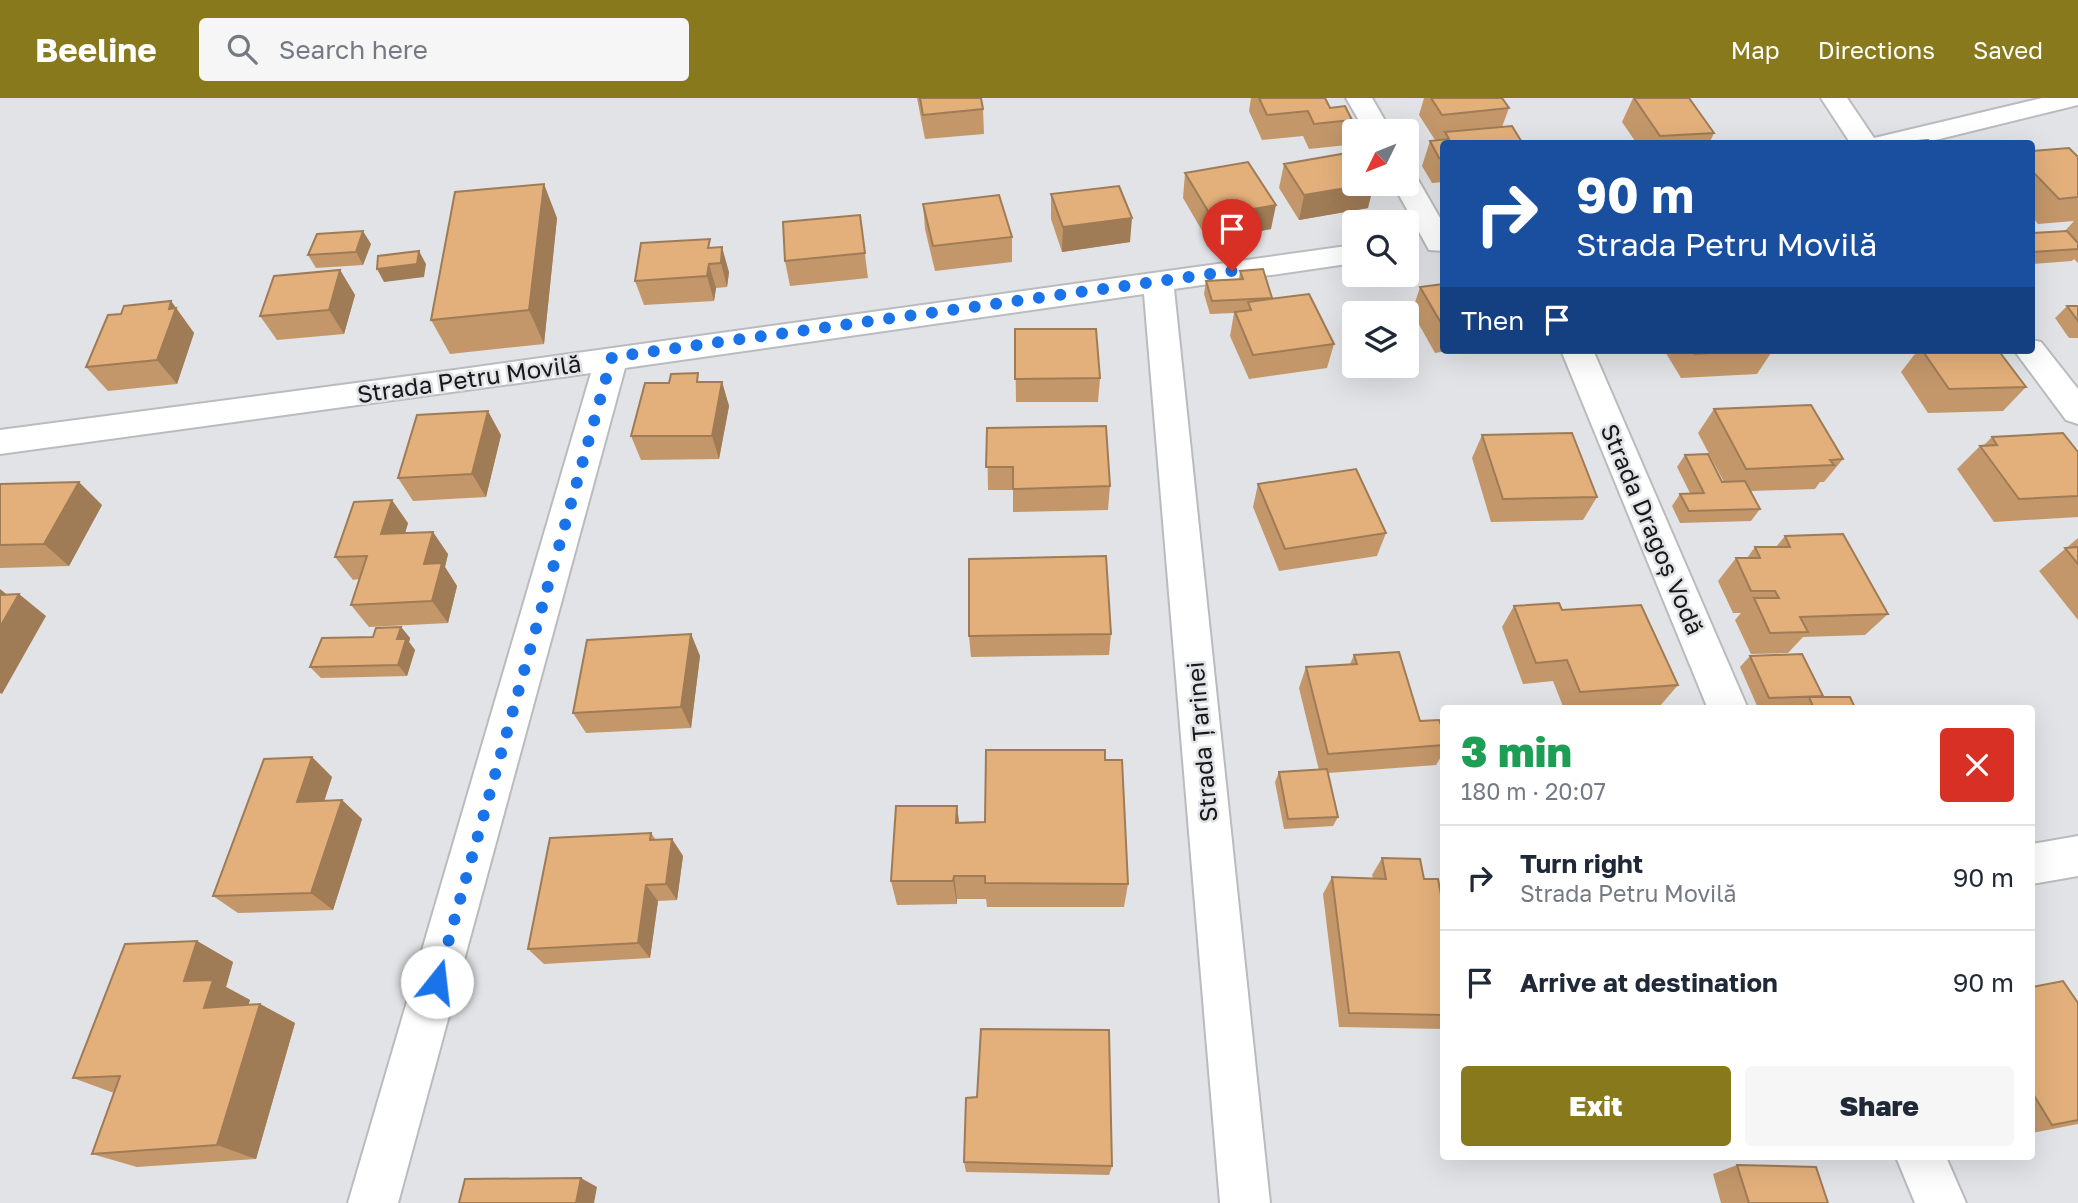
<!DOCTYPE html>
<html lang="en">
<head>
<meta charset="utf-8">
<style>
	:root { --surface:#fff; --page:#f6f6f7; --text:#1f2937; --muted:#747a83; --line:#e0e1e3; --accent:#88791d }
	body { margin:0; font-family:"Golos Text",sans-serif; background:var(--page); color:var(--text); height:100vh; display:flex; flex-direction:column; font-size:26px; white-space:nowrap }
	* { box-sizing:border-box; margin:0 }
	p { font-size:23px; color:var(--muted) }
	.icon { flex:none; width:38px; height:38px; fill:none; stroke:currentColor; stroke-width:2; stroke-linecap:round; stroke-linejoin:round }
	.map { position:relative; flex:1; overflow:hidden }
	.drawer { position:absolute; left:1440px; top:607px; width:595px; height:455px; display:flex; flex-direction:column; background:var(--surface); border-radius:7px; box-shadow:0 7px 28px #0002 }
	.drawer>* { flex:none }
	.guide { position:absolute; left:1440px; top:42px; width:595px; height:214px; border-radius:7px; box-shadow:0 7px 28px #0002; background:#1a4fa0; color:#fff; overflow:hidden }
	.needle { width:46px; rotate:227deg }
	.fabs { position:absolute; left:1342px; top:21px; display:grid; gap:14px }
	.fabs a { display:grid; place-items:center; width:77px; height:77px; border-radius:7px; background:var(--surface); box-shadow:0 7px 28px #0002; font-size:35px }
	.pin { position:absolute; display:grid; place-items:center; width:60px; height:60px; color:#fff; margin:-72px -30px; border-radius:50% 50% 50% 0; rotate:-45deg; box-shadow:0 0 7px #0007 }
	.pin .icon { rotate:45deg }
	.me { position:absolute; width:77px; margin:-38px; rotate:16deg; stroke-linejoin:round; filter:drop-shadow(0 0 5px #0008) }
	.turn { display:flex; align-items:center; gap:24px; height:147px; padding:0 21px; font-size:32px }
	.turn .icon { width:91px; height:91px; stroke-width:2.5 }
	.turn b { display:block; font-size:49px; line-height:60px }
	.then { display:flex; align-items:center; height:66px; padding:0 21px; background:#0003; gap:14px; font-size:26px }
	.round { display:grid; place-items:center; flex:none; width:74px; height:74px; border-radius:7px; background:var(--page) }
	.headline { display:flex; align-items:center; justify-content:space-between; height:119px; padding:0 21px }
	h1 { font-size:42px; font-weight:800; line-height:52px; color:#1e9e55 }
	.button { display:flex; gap:14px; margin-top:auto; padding:14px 21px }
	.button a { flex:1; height:80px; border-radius:7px; background:var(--accent); color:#fff; font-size:28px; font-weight:800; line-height:80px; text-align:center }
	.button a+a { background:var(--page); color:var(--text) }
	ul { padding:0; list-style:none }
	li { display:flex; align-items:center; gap:21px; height:105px; padding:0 21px; border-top:2px solid var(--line) }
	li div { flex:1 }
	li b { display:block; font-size:26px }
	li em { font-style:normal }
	header { display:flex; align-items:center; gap:42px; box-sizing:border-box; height:98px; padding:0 35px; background:var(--accent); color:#fff }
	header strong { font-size:33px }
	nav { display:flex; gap:38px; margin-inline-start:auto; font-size:24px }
	.search { width:490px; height:63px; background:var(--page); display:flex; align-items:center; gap:18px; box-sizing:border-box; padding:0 24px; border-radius:7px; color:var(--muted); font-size:26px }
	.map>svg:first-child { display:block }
</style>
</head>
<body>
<header>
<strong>Beeline</strong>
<div class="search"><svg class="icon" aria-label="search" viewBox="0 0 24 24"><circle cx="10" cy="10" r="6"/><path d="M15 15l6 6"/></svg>Search here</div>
<nav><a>Map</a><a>Directions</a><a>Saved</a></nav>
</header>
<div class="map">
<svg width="2078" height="1105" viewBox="0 0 2078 1105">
	<rect width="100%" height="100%" fill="#e1e3e6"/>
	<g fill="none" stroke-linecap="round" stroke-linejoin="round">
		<g stroke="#babbbe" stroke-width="4">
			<path id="minor" d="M1346,0H1372L1391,33H1365Z
				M1821,0H1847L1874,40L2042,0H2078V7L1919,46H1851Z
				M1407,78L1417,80L1444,127V153L1429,152L1393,86H1407Z
				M1354,147V165L1174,191L1270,1105H1220L1144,196L625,270L398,1105H348L591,275L0,356V332L462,271Z
				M2032,242L2041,244L2078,291V326L2066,322L2014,252H2032Z
				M1561,252H1593L1748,611H1708Z
				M2078,738V778L2032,786V746Z
				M1896,1059H1946L1966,1105H1915Z"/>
		</g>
		<use href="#minor" fill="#fff" fill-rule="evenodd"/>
	</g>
	<path fill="#c3976a" d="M917,0H981L983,11L984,36L925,41Z
		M1251,0H1325L1330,10L1352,22L1347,47L1309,51L1303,38L1262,42L1249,13Z
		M1424,0H1502L1509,10L1502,29L1444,46V84L1432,85L1422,68L1430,43L1442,41L1435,42L1419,17Z
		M1633,0H1689L1714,35L1709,46H1637L1622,24Z
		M2032,53L2078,59V165L2074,161L2072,163L2032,166V135L2065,133L2074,123L2038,126L2032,119Z
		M1284,66L1368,110L1299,122L1279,90Z
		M1185,75L1271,131L1208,143L1183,100Z
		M1051,96L1130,144L1062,154L1051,121Z
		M923,106L1012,139V164L935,173L925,131Z
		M860,117L868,180L790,188L785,163Z
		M557,120L544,246L450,256L431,222Z
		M371,146L363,167L316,170L308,157Z
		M712,150L729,174L727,189L716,190L714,203L644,207L635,183Z
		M340,172L355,197L344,236L277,242L260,218Z
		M1240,173L1272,200L1334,246L1327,270L1249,281L1230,238L1234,215L1210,216L1204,196L1206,183L1239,181Z
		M1444,186V252H1453L1435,255L1412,214L1420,189Z
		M171,203L194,235L177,286L108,293L86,269Z
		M2067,208H2078V240H2069L2055,220Z
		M1015,231L1100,280L1098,304H1016Z
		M1664,252H1773L1757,276L1681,280Z
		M1918,252H1998L2026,289L2003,313L1928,315L1901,274Z
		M701,284H722L729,308L719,361L641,362L631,338Z
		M1714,311L1843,361L1824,384H1820L1815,391L1751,393L1760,411L1751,423L1680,425L1672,408L1680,396L1690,395L1677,369L1685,357L1724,384L1698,335Z
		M987,330L1110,388L1108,412L1013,414V392H988Z
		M501,337L486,399L413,403L398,380Z
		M1482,337L1597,399L1583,422L1491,424L1472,360Z
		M1992,339L2078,354V419L1994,424L1957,371L1980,348L1984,347Z
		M0,386L102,407L69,468L0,470Z
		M1258,386L1386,435L1377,458L1279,473L1253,409Z
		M408,425L405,435L448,456L445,469L457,488L448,525L369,529L351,507L359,481L353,482L335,459Z
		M1785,438L1888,516L1865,537L1803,539L1788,555L1751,556L1735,522L1741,515H1733L1718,483L1736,460H1747L1755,449H1776Z
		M2078,440V522L2039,473Z
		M1514,508L1678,587L1660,608L1617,611H1564L1553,583L1523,586L1502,529Z
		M401,529L410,540L409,544L415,552L407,578L321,580L310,569L373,539Z
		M691,536L700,558L691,630L586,635L573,615Z
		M1111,536L1109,557L971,559L969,538Z
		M1354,557L1420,623L1444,635V654L1436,667L1328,675L1338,719L1333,728L1284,731L1275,684L1279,674L1319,672L1299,590L1306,569L1350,566Z
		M1750,558L1823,598L1822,599L1855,610L1934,611H1797L1799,609L1758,610L1740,569Z
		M312,659L332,679L324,703L342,702L362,721L333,812L238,815L213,798Z
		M1105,662L1128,786L1124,809H987L986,801H957V806L897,807L891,783L957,708L959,725L985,724Z
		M651,735L656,742L672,741L683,758L677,802L658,803L650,860L544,866L528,851Z
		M1382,760L1424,781L1444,813V931L1339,929L1323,796L1332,779L1373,780L1372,777Z
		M197,843L233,864L226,889L250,902L248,907L260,906L295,925L256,1061L137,1069L92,1056L114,995L73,980Z
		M2032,889L2078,905V1026L2032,1035Z
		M977,999L1112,1068L1109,1077L966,1074L964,1064Z
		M1737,1067L1828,1105H1721L1713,1076Z"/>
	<path fill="#9f7b56" d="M544,86L557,120L544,246L529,212Z
		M1370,86H1374L1368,110L1299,122L1304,97Z
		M1276,107L1271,131L1208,143L1211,118Z
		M1132,120L1130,144L1062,154L1063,129Z
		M363,133L371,146L363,167L356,154Z
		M722,149L729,174L727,189L721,165Z
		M419,153L426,166L424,179L384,184L377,171Z
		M709,166L716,190L714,203L707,178Z
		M340,172L355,197L344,236L329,212Z
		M171,203L194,235L177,286L157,262Z
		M722,284L729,308L719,361L712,338Z
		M488,313L501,337L486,399L472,376Z
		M79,384L102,407L69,468L44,446Z
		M392,402L408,425L398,459L381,436Z
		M433,434L448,456L445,469L457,488L448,525L432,503L424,466Z
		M0,491L15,503L19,496L46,518L2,596L0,595Z
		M401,529L410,540L409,544L415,552L407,578L398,567L397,541Z
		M691,536L700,558L691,630L681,609Z
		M312,659L332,679L318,722L297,704Z
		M342,702L362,721L333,812L311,795Z
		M957,708L960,733L956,725Z
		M672,741L683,758L677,802L666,786Z
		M954,778L957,801V806L953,783Z
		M646,787L658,803L650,860L638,845Z
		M197,843L233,864L226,889L250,902L241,929L204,910L184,883Z
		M260,906L295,925L256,1061L217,1047Z
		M581,1080L597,1089L594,1105H576Z"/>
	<path fill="#e3b07b" stroke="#9f7b56" stroke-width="2" d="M920,0H981L983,11L923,17Z
		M1259,0H1325L1330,10L1345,8L1352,22L1314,26L1308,13L1267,17Z
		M1431,0H1502L1509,10L1442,17Z
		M1634,0H1689L1714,35L1660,38Z
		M1512,28L1523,46H1444V60H1439L1430,43L1449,41L1445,34Z
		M1928,42L1932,46H1907L1905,44Z
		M2069,50L2078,59V99L2059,101L2034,75H2032V53Z
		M1353,54L1354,57V86H1370L1304,97L1284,66Z
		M1248,64L1276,107L1211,118L1185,75Z
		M544,86L529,212L431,222L455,94Z
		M1119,88L1132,120L1063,129L1051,96Z
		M999,97L1012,139L933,148L923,106Z
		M860,117L865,155L785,163L783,124Z
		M363,133L356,154L308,157L317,136Z
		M2067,133L2078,145V151L2032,154V135Z
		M710,141L708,150L722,149L721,165L709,166L707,178L635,183L641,145Z
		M419,153L417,166L377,171L378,158Z
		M1263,171L1272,200L1212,203L1206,183L1243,181L1240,173Z
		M340,172L329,212L260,218L274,178Z
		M1444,186V230L1420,189Z
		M1309,196L1334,246L1253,257L1235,214L1251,212L1248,204Z
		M171,203L169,211L176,210L157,262L86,269L108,217L121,216L124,208Z
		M2067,208H2078V223Z
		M1015,231H1096L1100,280L1015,281Z
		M1693,252H1769L1695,256Z
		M1922,252H1998L2026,289L1949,291Z
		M698,275L697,284H722L712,338H631L645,285H669L671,276Z
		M1811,307L1843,361L1830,362L1834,367L1746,371L1714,311Z
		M488,313L472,376L398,380L417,317Z
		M1106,328L1110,388L1013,391V369H986L987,330Z
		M1572,335L1597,399L1503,401L1482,337Z
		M2063,335L2078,354V398L2019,401L1980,348L1997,347L1992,339Z
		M1708,356L1722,384L1745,383L1760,411L1689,413L1680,396L1704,395L1685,357Z
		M1356,371L1386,435L1285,451L1258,386Z
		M79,384L44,446L0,447V386Z
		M392,402L381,436L433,434L424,466L442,465L432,503L351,507L367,458L335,459L354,404Z
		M1843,436L1888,516L1800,519L1808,534L1770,535L1754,500H1779L1775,493H1751L1736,460H1760L1755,449H1790L1785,438Z
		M2078,449V466L2065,450Z
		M1106,458L1111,536L969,538V461Z
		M19,496L0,529V497Z
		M1559,505L1562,512L1641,507L1678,587L1580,594L1567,562L1536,565L1514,508Z
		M401,529L397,541H406L398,567L310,569L322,540L373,539L376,530Z
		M691,536L681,609L573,615L587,542Z
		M1399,554L1420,623L1439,622L1444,635V647L1328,656L1306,569L1357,566L1354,557Z
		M1802,556L1823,598L1769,600L1750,558Z
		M1809,599H1850L1855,610L1933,608L1934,611H1814Z
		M986,652H1105V662H1122L1128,786L985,785V778H954L953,783H891L896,708H957L956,725L985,724Z
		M312,659L297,704L342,702L311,795L213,798L264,661Z
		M1327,671L1338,719L1288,721L1279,674Z
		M651,735L650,742L672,741L666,786L646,787L638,845L528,851L550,740Z
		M1382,760L1420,761L1424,781H1438L1444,813V917L1349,915L1332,779L1386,781Z
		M197,843L184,883L213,882L204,910L260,906L217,1047L92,1056L120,978L73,980L125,846Z
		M2063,883L2078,905V1022L2052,1027L2032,994V889Z
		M981,931L1109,932L1112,1068L964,1064L966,1000L977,999Z
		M1737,1067L1816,1069L1828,1105H1749Z
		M581,1080L576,1105H459L465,1081Z"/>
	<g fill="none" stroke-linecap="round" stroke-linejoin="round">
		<path stroke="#1a73e8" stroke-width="12" stroke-dasharray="0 21.6" d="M437,884L612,259L1232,173"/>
	</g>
	<g text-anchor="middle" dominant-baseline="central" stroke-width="5" stroke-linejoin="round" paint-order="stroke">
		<g font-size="24" fill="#181819" stroke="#e1e3e6">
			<text transform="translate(469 280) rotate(-8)">Strada Petru Movilă</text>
			<text transform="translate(1653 431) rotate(67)">Strada Dragoș Vodă</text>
			<text transform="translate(1201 644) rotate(-95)">Strada Țarinei</text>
		</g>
	</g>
</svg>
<div class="fabs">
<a><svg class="needle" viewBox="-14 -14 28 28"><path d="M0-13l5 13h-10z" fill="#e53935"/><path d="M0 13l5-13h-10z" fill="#747a83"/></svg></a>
<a><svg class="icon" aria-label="search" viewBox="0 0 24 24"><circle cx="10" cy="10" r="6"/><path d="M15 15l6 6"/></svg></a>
<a><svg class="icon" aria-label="layers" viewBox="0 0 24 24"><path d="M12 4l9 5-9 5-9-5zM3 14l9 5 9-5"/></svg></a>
</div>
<div class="pin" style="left:1232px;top:173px;background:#d93025"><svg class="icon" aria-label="arrive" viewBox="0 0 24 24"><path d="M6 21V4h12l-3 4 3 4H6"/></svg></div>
<svg class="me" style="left:437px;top:884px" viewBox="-20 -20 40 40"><circle r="19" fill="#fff"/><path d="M0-13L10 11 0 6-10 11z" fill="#1a73e8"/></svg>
<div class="guide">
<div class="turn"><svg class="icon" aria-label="right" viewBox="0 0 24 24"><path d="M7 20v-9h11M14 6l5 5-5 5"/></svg><div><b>90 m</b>Strada Petru Movilă</div></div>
<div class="then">Then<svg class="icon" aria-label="arrive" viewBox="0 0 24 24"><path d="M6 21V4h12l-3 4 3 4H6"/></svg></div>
</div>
<section class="drawer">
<div class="headline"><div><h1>3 min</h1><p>180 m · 20:07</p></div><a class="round" style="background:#d93025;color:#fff"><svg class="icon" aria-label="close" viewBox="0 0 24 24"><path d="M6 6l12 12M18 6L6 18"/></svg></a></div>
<ul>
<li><svg class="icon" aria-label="right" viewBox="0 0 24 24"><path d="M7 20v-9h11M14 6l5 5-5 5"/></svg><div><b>Turn right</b><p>Strada Petru Movilă</p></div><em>90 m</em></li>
<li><svg class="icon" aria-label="arrive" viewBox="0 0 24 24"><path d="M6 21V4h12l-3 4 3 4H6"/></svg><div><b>Arrive at destination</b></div><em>90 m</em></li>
</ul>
<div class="button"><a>Exit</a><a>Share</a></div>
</section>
</div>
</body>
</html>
